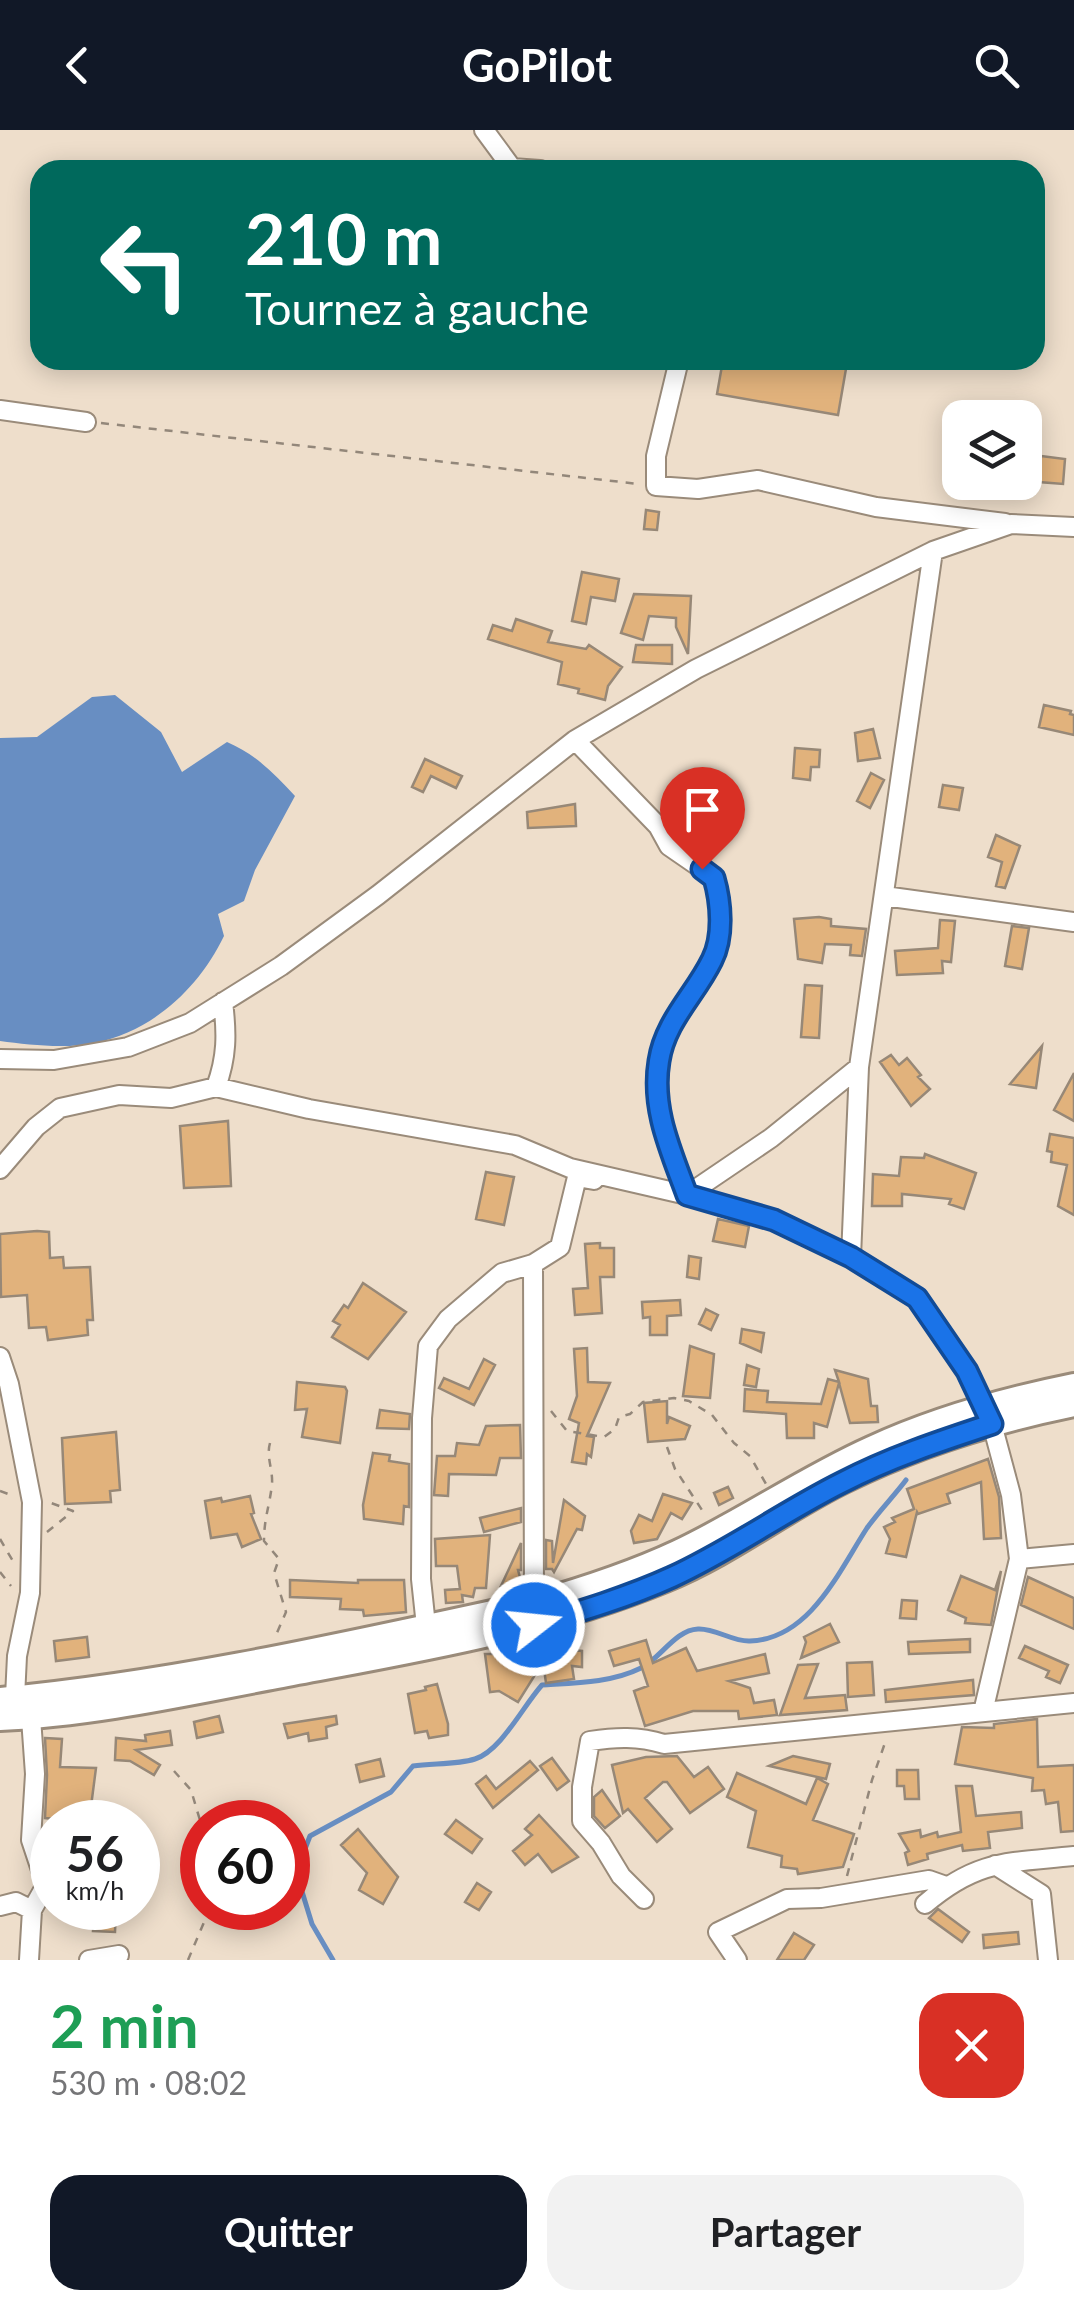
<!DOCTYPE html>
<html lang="fr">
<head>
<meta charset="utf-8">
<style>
	:root { --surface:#fff; --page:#f2f2f2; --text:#202124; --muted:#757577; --accent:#111827 }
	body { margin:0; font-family:Lato,sans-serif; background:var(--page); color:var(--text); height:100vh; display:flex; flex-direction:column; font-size:38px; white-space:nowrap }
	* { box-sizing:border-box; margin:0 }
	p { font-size:32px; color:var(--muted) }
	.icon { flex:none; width:55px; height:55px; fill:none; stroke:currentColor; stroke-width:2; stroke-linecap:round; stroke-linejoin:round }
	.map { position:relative; height:1830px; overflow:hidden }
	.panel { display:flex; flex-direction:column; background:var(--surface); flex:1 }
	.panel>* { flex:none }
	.banner { position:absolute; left:30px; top:30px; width:1015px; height:210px; border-radius:30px; box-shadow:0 5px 25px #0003; background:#00695c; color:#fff; overflow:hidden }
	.fabs { position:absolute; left:942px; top:270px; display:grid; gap:20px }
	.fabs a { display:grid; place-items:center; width:100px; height:100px; border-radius:20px; background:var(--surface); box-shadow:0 5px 25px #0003; font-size:50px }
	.speed { position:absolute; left:30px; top:1670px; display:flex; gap:20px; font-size:50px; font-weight:700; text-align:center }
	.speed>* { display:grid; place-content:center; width:130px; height:130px; border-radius:50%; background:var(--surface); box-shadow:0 5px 25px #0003; line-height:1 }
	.speed small { font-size:25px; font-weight:400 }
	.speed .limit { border:15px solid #d22; background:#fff; color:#111 }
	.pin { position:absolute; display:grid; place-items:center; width:85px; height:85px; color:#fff; margin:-102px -42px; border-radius:50% 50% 50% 0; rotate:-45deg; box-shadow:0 0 10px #0007 }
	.pin .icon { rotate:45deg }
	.me { position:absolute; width:110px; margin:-55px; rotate:74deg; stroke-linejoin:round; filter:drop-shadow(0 0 8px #0008) }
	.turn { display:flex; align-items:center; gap:35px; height:210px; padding:0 50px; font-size:45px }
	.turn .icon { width:130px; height:130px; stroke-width:2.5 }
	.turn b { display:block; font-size:70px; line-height:85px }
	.round { display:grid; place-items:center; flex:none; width:105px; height:105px; border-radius:30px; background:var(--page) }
	.summary { display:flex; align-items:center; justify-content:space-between; height:170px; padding:0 50px }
	h1 { font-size:60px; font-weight:700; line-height:75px; color:#1e9e55 }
	.button { display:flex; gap:20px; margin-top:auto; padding:20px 50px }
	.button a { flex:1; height:115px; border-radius:30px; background:var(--accent); color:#fff; font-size:40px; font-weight:700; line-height:115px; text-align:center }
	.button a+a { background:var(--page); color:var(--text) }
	header { display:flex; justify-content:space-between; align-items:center; height:130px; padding:0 50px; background:var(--accent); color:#fff; font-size:45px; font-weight:700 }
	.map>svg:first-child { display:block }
</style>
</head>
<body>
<header><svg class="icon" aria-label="back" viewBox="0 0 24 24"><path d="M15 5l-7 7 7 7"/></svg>GoPilot<svg class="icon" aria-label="search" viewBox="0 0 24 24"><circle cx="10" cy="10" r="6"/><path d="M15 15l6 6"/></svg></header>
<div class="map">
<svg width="1074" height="1830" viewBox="0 0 1074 1830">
	<rect width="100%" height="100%" fill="#eedecb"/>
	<path fill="#688ec2" d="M115,565L161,602L182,642L227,612C255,624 274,643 295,666L255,740L244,771L218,784L224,806C199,858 153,901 95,913C66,919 29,915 0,911V608L37,607L92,567Z"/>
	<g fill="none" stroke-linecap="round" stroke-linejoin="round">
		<path stroke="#688ec2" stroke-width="5" d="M333,1830L312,1794L296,1742L310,1706L391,1662L413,1636C432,1633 456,1635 475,1629C501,1621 523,1576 542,1555C574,1553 611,1553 641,1538C660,1529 675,1500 698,1499C715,1498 733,1512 750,1511C810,1509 839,1441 867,1398C879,1381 894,1366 906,1350"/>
	</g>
	<path fill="#e1b27c" stroke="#978877" stroke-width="2.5" d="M723,230L847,233L838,285L717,264Z
		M1041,326L1065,329L1063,354L1039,352Z
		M646,380L659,382L657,400L644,399Z
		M582,442L619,449L615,471L591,467L586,494L572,491Z
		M634,464L691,466L688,524L676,497V488L649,486L643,510L621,503Z
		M516,489L552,501L548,512L586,519L589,515L622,537L608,556L605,570L578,563L579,559L558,554L562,532L488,509L493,495L512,501Z
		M636,515H672V534L633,532Z
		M1044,575L1071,581L1070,584L1074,585V605L1039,597Z
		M873,599L880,628L858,631L855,603Z
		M795,618L820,620L819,637H811L810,650L793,648Z
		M425,629L462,646L456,658L431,646L423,662L412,657Z
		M871,643L884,650L870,678L857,671Z
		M943,655L963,658L959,680L939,677Z
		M575,674L576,696L528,698L527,682Z
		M996,705L1020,716L1005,758L996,756L1002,732L988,727Z
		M819,787L831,789V796L866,799L862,826L850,825L851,815L825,814L822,833L798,829L794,789Z
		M940,790L955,791L951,832L942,831L943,843L897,845L895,821L938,818Z
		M1012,796L1029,798L1022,839L1005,836Z
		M805,855L822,856L819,908L801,907Z
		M1042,916L1036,958L1010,954Z
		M891,925L899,935L907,928L921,945L918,947L930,959L911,976L880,932Z
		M1074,943V991L1054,980Z
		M228,991L231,1056L184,1058L180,996Z
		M1050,1004L1074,1008V1085L1058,1076L1067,1035L1051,1032L1052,1022L1047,1021Z
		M925,1024L976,1043L964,1079L949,1074L951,1069L902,1064V1076H872L873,1044L899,1046L901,1027L924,1028Z
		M486,1042L514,1047L504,1095L476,1089Z
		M718,1089L749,1096L745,1117L713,1111Z
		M37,1101L49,1102L50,1128L63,1127L64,1138L90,1137L93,1190H87L88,1205L48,1210L46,1197L29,1198L27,1165L1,1167L0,1104Z
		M600,1113V1118H614V1147H600L602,1183L575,1185L573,1159L588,1158L585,1114Z
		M689,1126L701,1128L699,1149L687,1147Z
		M363,1153L406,1182L368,1229L332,1207L340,1195L333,1191L344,1175L348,1178Z
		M680,1170L681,1185L667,1186V1205H650V1187L643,1188L642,1172Z
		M706,1179L718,1185L711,1200L699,1194Z
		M742,1199L764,1203L761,1222L740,1213Z
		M690,1216L714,1224L710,1268L683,1266Z
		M587,1218L588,1252L610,1253L587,1306L594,1307L591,1327L587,1324L586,1334L572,1332L579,1293L569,1289L577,1266L574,1219Z
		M484,1229L495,1235L474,1275L439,1258L444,1248L469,1259Z
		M747,1235L759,1239L756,1257L744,1255Z
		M835,1240L868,1249L871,1276H877L878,1292L850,1293L839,1253L827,1297L814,1293V1308H787L786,1284L744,1281L745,1259L768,1261L767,1272L821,1274L828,1249L839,1252Z
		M297,1252L345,1257L347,1261L340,1313L302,1307L307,1279L295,1280Z
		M667,1271V1294L669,1287L690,1296L685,1309L648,1312L644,1273Z
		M380,1280L410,1284L409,1299L377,1298Z
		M520,1295L521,1328H500L496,1345L449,1344L448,1366L434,1365L437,1326H455L457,1313L479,1315L486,1296Z
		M116,1302L120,1360L110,1361L111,1372L65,1374L62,1308Z
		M373,1323L390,1325L389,1331L409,1334V1377L404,1376L403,1394L364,1389L363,1375Z
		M988,1329L999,1367L1001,1408L984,1409L981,1352L947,1364L950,1373L918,1384L917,1382L906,1427L886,1423L890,1409L884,1397L895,1392L892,1388L914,1379L907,1359Z
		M728,1357L733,1368L719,1375L714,1363Z
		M663,1364L692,1373L682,1389L671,1383L657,1409L634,1413L631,1401L639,1385L652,1391Z
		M250,1366L254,1383L251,1384L261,1409L242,1417L237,1404L211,1408L205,1371L221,1368L222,1372Z
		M564,1370L585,1386L582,1400L577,1399L554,1442L552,1439H546V1410L552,1411L553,1433Z
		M521,1378V1392L484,1402L480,1388Z
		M490,1405L486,1458H475L473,1467L462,1465L463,1472L446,1473L445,1460L460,1459L457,1436H436L435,1409Z
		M521,1413V1440H518L521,1451L501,1456Z
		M1001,1441L991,1495L965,1493L966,1488L948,1480L961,1446L995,1460Z
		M1028,1447L1074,1468V1499L1021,1475Z
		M290,1450L358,1453V1450H404L406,1482L364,1486L363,1480L340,1479L341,1469L290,1467Z
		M902,1470L917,1471L916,1489L900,1488Z
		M830,1494L839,1512L801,1528L806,1512L804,1507Z
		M87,1507L89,1527L56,1531L54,1511Z
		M970,1509V1522L909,1524L908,1512Z
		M646,1510L653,1533L686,1518L697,1541L765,1524L769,1543L729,1551L750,1558L754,1573L774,1570L777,1585L739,1589L738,1581H693L645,1596L634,1561L648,1556L639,1529L614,1536L609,1521Z
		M1025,1516L1068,1535L1060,1553L1046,1547L1049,1541L1019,1528Z
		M548,1518L582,1521V1537L572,1536L574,1549L546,1553L543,1532L518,1572L499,1561L490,1562L485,1524H501V1519L547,1522Z
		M872,1532L874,1565L848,1567L847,1533Z
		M818,1534L805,1568L845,1565L847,1580L780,1585L798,1535Z
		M973,1550L974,1565L886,1572L885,1560Z
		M437,1554L448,1594V1605L429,1608L427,1601L415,1603L408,1564L426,1560L425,1557Z
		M219,1586L223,1602L197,1608L194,1592Z
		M336,1586L337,1594L326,1597L327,1608L309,1611L308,1603L288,1608L284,1594Z
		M1037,1589L1038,1637L1074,1635V1701L1061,1702L1058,1672L1046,1674L1044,1660L1032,1661L1033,1648L955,1634L962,1597L994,1598V1594Z
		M170,1601L172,1615L136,1620L160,1635L154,1645L130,1631L115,1630L116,1608L146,1611L145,1605Z
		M45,1608L62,1609L60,1637L96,1638L89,1692L45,1688L47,1645Z
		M677,1626L694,1647L708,1637L724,1659L690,1683L667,1652H663L645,1668L672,1699L657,1712L628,1679L623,1683L612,1635L646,1627Z
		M793,1626L830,1634L826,1649L769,1636Z
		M552,1628L569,1651L557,1660L540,1636Z
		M380,1629L384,1646L360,1652L356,1635Z
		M530,1631L538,1640L493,1678L476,1654L486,1646L496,1659Z
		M897,1640H918L919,1669H905L904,1656H897Z
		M737,1643L806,1674L817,1648L828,1654L813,1690L854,1704L843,1737L798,1744L797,1739L781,1737L782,1726L748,1717L756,1681L727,1667Z
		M956,1656H972L976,1686L1021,1682L1022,1698L988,1702L990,1718L963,1721L962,1715L927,1724L928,1729L908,1735L905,1723L909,1721L899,1704L920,1700L921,1707L937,1702L938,1707L961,1702Z
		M602,1660L620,1686L605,1698L594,1686V1667Z
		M539,1685L578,1727L552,1742L538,1724L525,1735L513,1721L532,1705L525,1699Z
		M456,1690L482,1709L472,1723L445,1704Z
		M358,1699L398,1747L383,1774L359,1760L367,1743L341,1715Z
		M477,1753L491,1762L479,1780L465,1772Z
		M95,1778H116L115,1802L93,1801Z
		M938,1779L969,1802L962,1812L929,1788Z
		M1018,1802L1019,1814L984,1818L983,1805Z
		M794,1803L814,1815L804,1830H777Z"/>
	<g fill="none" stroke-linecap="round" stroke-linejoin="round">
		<g stroke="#9a8b7a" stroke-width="22">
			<path id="minor" d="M484,0L512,38L540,40
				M679,230L656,326V356L698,359L758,350L876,377L1005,393
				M0,280L86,292
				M933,421L859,937L851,1127L917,1168L967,1241L992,1294L1011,1365L1019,1429L983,1582
				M575,610L658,696L669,716L714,747C721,772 724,807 712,830C695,866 665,890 659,931C651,979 671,1021 687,1065
				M884,766L1074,792
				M0,929L54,930L128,917L190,893L281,836L378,765L575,610L696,539L933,421L1011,394L1074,397
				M216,957C227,927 227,904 223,872
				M0,1039L36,997L60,978L119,965L171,968L216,957L309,979L515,1015L570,1038L687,1065L771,1008L859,937
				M679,1063L774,1090L851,1127
				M533,1134L534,1473
				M0,1227L9,1254L32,1372L30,1463L17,1526L15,1567
				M1019,1429L1074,1424
				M426,1496L421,1449L422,1288L428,1216L448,1189L502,1143L533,1134L560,1117L577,1047L594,1050
				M995,1735L1041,1764L1048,1830
				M644,1769L621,1746L601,1713L582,1691V1657L590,1611C616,1607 638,1606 664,1614L1074,1573
				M925,1774C978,1729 1008,1733 1074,1726
				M0,1776L16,1772L32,1780
				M29,1830L32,1780L46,1755L31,1710L35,1644L31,1588
				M89,1830L119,1825
				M737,1830L718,1802L787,1769L821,1768L929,1750L946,1756"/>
		</g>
		<g stroke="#9a8b7a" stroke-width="28">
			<path id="major" d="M0,1569C180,1552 357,1511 534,1473C583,1459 630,1444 677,1422C743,1391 804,1348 871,1318C936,1288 1005,1269 1074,1255
				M0,1589C93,1585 186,1564 277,1547C408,1522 542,1501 665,1450C729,1424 783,1381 844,1351C917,1315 995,1291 1074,1275"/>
		</g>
		<path stroke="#93877a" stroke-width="2.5" stroke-dasharray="8 8" stroke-linecap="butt" d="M101,293L639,354
			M551,1281L567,1301L604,1307L615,1299L619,1287L630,1284L643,1272L674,1268L689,1271L712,1285L734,1313L750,1326L766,1354
			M270,1313C266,1327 273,1339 272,1354C270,1374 264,1388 264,1411L279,1429L274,1443L286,1482L276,1505
			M667,1317L675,1339L704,1383
			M0,1361L11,1365
			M47,1402L73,1381L51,1373
			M0,1409L14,1433
			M0,1442L11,1456
			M174,1641L191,1660L202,1697
			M847,1746L872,1650L886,1610
			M188,1830L210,1778"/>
		<use href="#minor" stroke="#fff" stroke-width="18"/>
		<use href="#major" stroke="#fff" stroke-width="22"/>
	</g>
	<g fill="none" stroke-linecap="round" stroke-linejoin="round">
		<g stroke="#114b97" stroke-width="25">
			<path id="route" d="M534,1495C581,1481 628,1467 672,1447C731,1420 783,1382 841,1353C889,1328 940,1311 992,1294L967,1241L917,1168L851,1127L774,1090L687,1065C671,1021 651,979 659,931C665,891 695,865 712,830C724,807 721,772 714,748L702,739"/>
		</g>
		<use href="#route" stroke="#1a73e8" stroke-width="18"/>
	</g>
</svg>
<div class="fabs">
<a><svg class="icon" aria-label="layers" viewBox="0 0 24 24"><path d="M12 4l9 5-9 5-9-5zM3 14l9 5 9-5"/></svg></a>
</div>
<div class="speed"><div>56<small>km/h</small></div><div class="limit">60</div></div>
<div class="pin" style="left:702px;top:739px;background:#d93025"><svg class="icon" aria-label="arrive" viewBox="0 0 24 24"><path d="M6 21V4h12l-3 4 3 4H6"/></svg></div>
<svg class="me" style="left:534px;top:1495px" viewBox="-20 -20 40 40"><circle r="17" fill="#1a73e8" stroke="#fff" stroke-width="3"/><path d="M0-11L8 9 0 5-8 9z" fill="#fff"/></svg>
<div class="banner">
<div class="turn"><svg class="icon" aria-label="left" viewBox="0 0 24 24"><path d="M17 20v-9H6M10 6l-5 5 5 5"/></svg><div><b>210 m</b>Tournez à gauche</div></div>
</div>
</div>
<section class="panel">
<div class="summary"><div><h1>2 min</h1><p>530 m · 08:02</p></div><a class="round" style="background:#d93025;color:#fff"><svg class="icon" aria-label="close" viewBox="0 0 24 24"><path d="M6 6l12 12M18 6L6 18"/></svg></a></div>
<div class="button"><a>Quitter</a><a>Partager</a></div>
</section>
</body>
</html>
